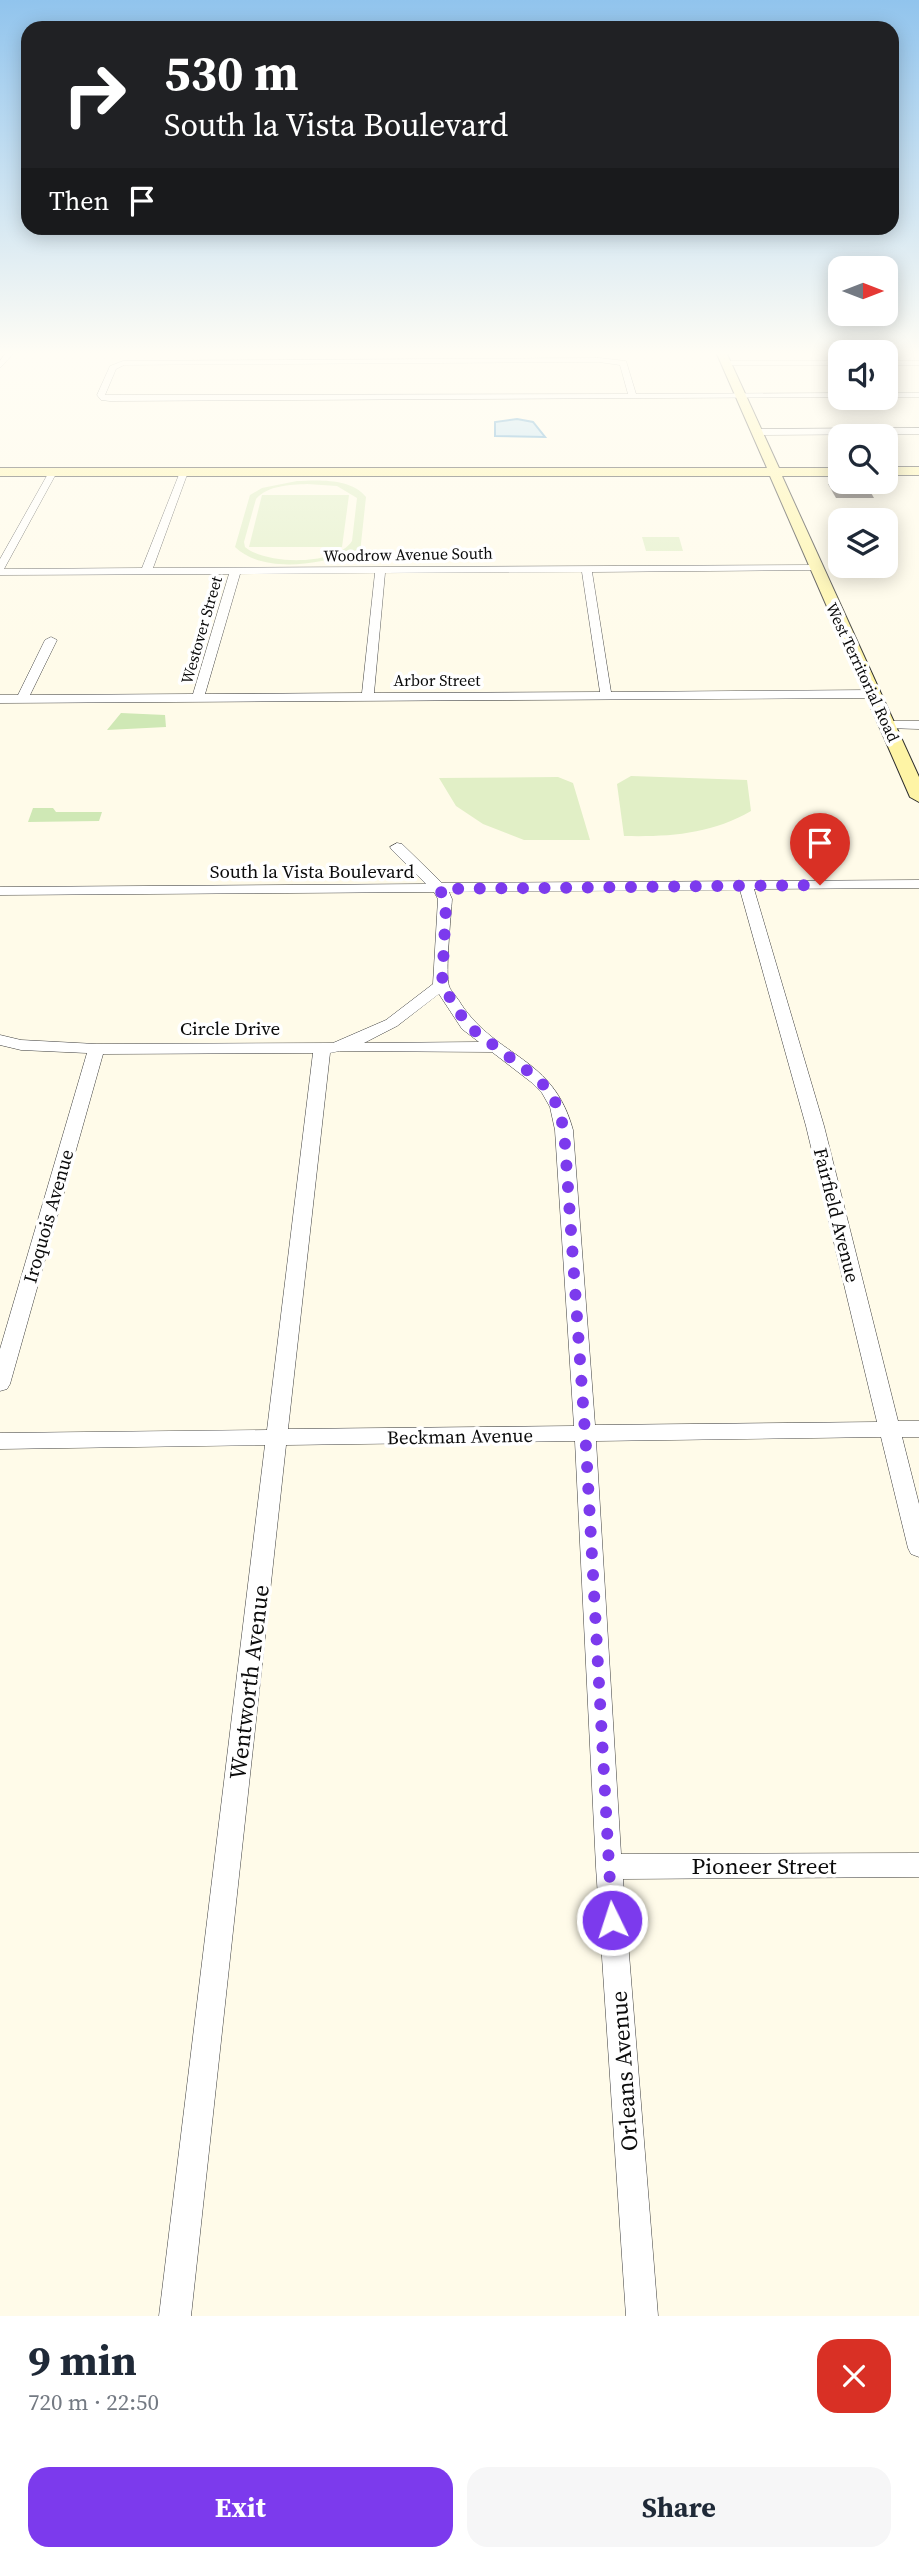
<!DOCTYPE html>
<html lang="en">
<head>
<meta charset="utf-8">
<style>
	:root { --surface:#fff; --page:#f6f6f7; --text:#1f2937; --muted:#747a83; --accent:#7c3aed }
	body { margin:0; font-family:"Source Serif 4",serif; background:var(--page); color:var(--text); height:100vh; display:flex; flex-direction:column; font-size:26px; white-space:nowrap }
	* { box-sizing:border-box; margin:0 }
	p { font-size:23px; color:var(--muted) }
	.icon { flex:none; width:38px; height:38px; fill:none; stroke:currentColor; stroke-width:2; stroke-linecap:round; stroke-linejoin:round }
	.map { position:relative; height:2316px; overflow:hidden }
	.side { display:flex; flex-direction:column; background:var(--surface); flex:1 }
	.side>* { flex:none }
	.top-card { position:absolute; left:21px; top:21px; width:878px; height:214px; border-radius:21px; box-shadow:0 4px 18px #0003; background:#202124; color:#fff; overflow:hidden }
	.needle { width:46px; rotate:90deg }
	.buttons { position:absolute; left:828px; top:256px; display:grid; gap:14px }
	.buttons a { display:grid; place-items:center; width:70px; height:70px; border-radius:14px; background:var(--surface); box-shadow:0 4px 18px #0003; font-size:35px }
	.pin { position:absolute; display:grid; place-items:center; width:60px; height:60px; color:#fff; margin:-72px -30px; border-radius:50% 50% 50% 0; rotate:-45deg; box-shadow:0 0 7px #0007 }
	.pin .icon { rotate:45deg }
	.me { position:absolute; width:77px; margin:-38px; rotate:356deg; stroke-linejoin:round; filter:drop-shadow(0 0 5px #0008) }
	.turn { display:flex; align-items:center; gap:24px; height:147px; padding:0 28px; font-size:32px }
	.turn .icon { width:91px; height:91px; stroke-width:2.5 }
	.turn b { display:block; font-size:49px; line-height:60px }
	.then { display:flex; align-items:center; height:66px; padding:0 28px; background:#0003; gap:14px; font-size:26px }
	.round { display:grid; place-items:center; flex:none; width:74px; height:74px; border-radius:21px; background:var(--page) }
	.overview { display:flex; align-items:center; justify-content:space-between; height:119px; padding:0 28px }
	h1 { font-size:42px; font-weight:700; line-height:52px }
	.action { display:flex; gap:14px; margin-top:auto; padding:14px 28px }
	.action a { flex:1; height:80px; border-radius:21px; background:var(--accent); color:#fff; font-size:28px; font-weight:700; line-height:80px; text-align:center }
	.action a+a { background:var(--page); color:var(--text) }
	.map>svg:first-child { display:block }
</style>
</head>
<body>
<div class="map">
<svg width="919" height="2316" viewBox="0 0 919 2316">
	<rect width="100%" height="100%" fill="#fffbe9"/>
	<path fill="#cfe8b5" d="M121,713L165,715L166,727L107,730Z
		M33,808H53L56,812H102L99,821L28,822Z"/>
	<path fill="#e1efc6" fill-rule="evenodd" d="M297,481C319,480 351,478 366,497L359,562H347L348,554C316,565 262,573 235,547L250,495L262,488ZM307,484L337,486L357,498L352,541C336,566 266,565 245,547L244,542L256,499C268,485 290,485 307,484Z
		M262,495H349L342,547H249Z
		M642,537H679L683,551H646Z
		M631,776L747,780L751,811C711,834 670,837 624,836L617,784Z
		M558,777L573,783L590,840H524L483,824L456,806L439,778Z"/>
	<path fill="#afdbf5" stroke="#3790cb" stroke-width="2" d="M517,419L533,422L545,437L495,436V422Z"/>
	<path fill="#544c48" d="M828,484H866L874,498H836Z"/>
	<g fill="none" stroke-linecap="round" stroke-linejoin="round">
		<g stroke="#3e3e3e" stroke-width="1">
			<path id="street" d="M5,354H13L0,368V361Z
				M599,358L626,361L636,394L840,393L841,397L110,401L101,400L97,395L110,366L123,361ZM599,362L620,365L628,394L105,395L116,369L124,365Z
				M727,361H840V365H724Z
				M886,361H919V365H886Z
				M886,393H919V397H886Z
				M919,428V434L758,435L754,432L758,429Z
				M53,469L57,472L4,569L142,568L180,472L184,469L188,472L153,568L815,565L819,566V570L592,572L611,692L874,690L880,694L874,698L0,703V695H18L45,640L51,637L57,640L30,695L193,694L229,574L0,575V559L49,472ZM582,572L600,692L374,693L385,573ZM375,573L362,693L205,694L240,574Z
				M888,721H919V729L884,728L882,725Z
				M397,843L402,844L442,883L919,880V888L754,889L824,1126L898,1421H919V1437H902L919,1504V1557L911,1554L908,1548L881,1437L596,1441L621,1854L919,1853V1877L623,1879L658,2316H626L596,1867L575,1441L286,1445L191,2316H159L265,1445L0,1449V1433L267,1430L313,1053L103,1054L10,1384L7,1389L0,1391V1349L87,1053L21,1050L0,1045V1035L21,1040L96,1044L333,1043L386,1020L433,984L438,899L434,892L0,895V887L426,884L392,850L390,847ZM740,890L806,1126L877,1422L595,1425L573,1130C553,1056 498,1059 461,1004C458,998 451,992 449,986C445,974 451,915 452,899L449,892ZM439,994L462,1029L479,1042L364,1043L397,1026ZM340,1051L492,1052L531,1082L542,1093L550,1107L555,1130L574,1426L288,1429L330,1053Z"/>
		</g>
		<g stroke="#2d2d2d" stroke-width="2">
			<path id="secondary" d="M717,354H727L779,468H840V476H782L919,777V802L910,797L770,476H0V468H767Z
				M886,467H919V475H886Z"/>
		</g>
		<use href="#street" fill="#fff" fill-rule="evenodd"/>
		<use href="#secondary" fill="#fef4a5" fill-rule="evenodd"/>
	</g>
	<linearGradient id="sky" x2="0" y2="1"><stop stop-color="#91c4ed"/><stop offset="0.52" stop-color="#fffdf5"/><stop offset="1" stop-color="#fffdf5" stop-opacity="0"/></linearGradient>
	<rect width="919" height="679" fill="url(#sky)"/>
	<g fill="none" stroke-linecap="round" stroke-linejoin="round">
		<path stroke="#7c3aed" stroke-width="12" stroke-dasharray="0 21.6" d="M612,1920L586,1447L564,1130L558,1107L549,1091L537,1078L468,1026L442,985L446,905L440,889L820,885"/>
	</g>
	<g text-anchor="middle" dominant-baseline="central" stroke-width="7" stroke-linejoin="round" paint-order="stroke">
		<g font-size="16" fill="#0b0b0b" stroke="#fff">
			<text transform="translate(408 554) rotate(-1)">Woodrow Avenue South</text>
			<text transform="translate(201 630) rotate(-74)">Westover Street</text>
			<text transform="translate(863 672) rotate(65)">West Territorial Road</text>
			<text x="437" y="680">Arbor Street</text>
		</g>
		<g font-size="19" fill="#0b0b0b" stroke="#fff">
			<text x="312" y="871">South la Vista Boulevard</text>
			<text x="230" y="1028">Circle Drive</text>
			<text transform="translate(837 1215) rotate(76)">Fairfield Avenue</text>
			<text transform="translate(48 1216) rotate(-74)">Iroquois Avenue</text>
			<text transform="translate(460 1436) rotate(-1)">Beckman Avenue</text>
		</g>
		<g font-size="23" fill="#0b0b0b" stroke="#fff">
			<text transform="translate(249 1682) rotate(-83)">Wentworth Avenue</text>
			<text x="764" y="1866">Pioneer Street</text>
			<text transform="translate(624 2071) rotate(-94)">Orleans Avenue</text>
		</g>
	</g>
</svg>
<div class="buttons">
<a><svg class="needle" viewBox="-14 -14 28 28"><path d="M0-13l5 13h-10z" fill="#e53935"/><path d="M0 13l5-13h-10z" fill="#747a83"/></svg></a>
<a><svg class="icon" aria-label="sound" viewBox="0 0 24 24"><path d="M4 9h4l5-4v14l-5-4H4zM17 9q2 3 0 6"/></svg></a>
<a><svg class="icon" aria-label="search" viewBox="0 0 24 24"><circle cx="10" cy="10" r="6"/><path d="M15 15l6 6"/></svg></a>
<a><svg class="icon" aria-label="layers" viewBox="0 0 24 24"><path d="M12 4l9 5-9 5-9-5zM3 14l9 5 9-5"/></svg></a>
</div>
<div class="pin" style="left:820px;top:885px;background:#d93025"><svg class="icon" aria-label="arrive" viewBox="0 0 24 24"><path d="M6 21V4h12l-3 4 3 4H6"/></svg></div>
<svg class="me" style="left:612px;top:1920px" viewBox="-20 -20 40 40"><circle r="17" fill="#7c3aed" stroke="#fff" stroke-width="3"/><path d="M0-11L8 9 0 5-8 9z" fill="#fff"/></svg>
<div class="top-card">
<div class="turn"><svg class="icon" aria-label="right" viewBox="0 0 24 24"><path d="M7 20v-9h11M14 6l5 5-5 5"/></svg><div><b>530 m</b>South la Vista Boulevard</div></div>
<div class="then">Then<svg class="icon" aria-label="arrive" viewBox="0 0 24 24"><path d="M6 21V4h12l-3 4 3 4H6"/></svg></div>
</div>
</div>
<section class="side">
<div class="overview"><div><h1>9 min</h1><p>720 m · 22:50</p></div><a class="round" style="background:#d93025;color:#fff"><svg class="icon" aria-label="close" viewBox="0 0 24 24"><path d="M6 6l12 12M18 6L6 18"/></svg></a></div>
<div class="action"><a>Exit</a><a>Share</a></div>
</section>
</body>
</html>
